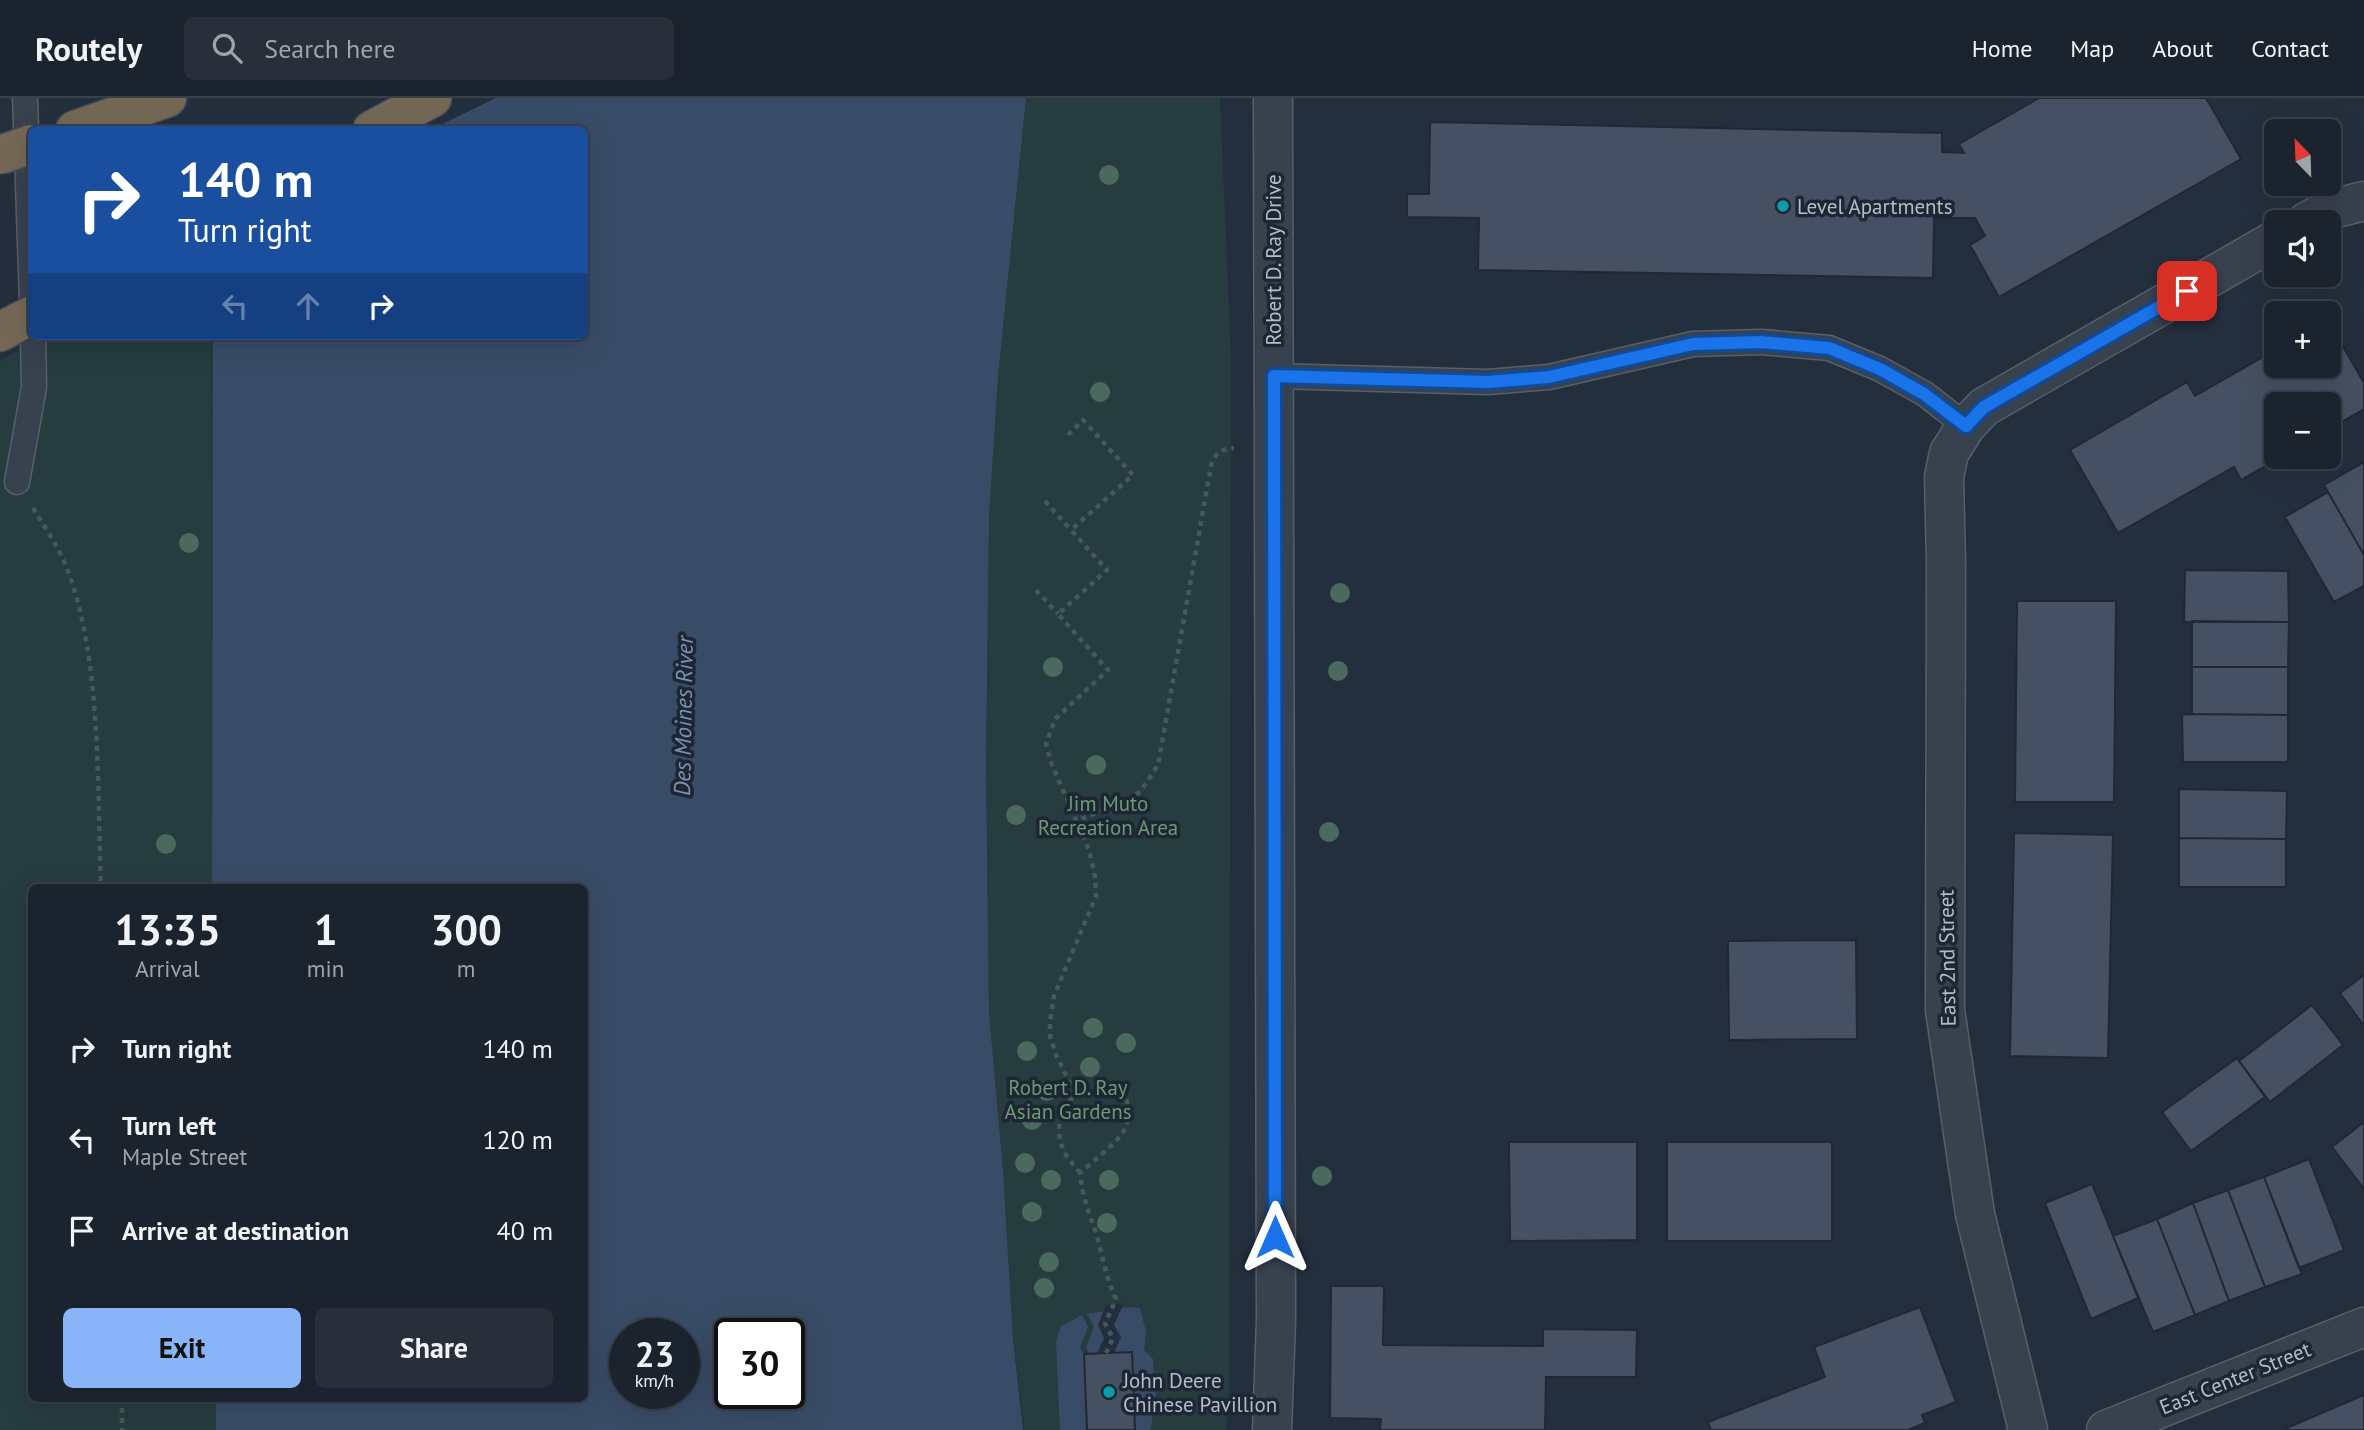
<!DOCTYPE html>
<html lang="en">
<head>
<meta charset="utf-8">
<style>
	:root { --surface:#1b232e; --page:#282f3a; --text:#f1f3f6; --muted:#a0a4aa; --line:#39404a; --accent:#8ab4f8 }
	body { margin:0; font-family:"PT Sans",sans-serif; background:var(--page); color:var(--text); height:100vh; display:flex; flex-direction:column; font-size:26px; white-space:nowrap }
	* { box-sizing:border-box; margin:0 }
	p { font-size:23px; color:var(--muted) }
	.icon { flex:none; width:38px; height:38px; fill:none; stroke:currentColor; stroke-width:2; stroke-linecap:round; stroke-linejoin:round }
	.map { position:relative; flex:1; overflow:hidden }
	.panel { position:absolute; left:28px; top:786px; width:560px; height:518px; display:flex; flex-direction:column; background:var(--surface); border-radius:10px; box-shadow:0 7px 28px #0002,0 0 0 2px var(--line) }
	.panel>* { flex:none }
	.hud { position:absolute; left:28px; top:28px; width:560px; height:214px; border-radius:10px; box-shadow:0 7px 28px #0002,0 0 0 2px var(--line); background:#1a4fa0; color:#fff; overflow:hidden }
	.needle { width:46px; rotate:337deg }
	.controls { position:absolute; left:2264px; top:21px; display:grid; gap:14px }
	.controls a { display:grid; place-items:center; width:77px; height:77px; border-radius:10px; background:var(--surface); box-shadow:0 7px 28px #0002,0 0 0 2px var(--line); font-size:35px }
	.speed { position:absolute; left:609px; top:1220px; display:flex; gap:14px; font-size:35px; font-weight:700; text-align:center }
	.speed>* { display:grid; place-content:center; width:91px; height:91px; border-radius:50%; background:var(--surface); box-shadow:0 7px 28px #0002,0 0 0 2px var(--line); line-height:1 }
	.speed small { font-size:18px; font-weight:400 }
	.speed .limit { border:4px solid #111; border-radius:10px; background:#fff; color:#111 }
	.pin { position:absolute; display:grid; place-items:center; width:60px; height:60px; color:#fff; margin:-30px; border-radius:14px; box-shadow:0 4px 10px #0006 }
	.me { position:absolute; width:77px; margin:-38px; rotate:0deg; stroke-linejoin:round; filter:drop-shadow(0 0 5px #0008) }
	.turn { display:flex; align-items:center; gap:24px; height:147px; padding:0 35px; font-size:32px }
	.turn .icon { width:91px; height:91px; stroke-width:2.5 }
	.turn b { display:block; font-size:49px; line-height:60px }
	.lanes { display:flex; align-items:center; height:66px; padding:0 35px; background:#0003; justify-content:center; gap:35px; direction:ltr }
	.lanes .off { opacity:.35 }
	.eta { display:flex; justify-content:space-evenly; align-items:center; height:119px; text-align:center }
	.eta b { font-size:42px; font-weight:700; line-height:49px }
	.action { display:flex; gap:14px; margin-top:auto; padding:14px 35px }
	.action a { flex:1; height:80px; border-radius:10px; background:var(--accent); color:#111; font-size:28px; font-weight:700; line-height:80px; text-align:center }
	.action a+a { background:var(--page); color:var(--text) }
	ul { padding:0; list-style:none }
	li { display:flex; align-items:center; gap:21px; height:91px; padding:0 35px }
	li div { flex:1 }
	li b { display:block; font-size:26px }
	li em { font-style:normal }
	header { display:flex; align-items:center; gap:42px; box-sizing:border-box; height:98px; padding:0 35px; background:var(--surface); border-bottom:2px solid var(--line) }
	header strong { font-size:33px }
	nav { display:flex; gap:38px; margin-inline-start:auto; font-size:24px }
	.search { width:490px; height:63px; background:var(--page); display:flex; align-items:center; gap:18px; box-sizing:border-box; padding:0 24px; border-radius:10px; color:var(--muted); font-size:26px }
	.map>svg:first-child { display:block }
</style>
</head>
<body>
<header>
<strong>Routely</strong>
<div class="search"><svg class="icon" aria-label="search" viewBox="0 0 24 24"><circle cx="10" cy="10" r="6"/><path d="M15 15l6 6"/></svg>Search here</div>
<nav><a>Home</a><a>Map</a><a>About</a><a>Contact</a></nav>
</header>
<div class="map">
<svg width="2364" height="1332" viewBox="0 0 2364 1332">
	<rect width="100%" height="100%" fill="#242f3e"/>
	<path fill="#263c3f" d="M1026,0H1220L1231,258L1229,1294L1226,1332H1024L1013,1241L1003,1072L989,914L986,666L989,420L998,279Z
		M45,238H213L212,789H32V1300H216V1332H0V263Z"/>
	<path fill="#394c67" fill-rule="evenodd" d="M210,0H1026L998,279L989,420L986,666L989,914L1003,1072L1013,1241L1023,1332H216V1300H584V789H212L213,238H584V32L210,31ZM625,1236H684V1295H625ZM730,1236H789V1295H730Z
		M1128,1209L1140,1210L1146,1234L1144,1252L1153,1261L1154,1281L1158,1290C1152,1302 1154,1318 1150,1332H1135L1132,1255L1089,1256L1086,1249L1094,1229L1087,1216Z
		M1082,1217L1088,1229L1080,1249L1084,1256L1087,1332H1060L1056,1245L1060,1229Z"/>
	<path fill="#242f3e" d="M206,0H496L430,32H207Z
		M1124,1205L1114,1227L1121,1239L1114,1255H1097L1104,1240L1098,1227L1106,1207Z"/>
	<path fill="#455162" stroke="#1f2835" stroke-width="2" d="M2039,0H2206L2241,61L1999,199L1970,147L1985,138L1975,120H1934L1933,180L1478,172L1479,120L1407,119V96H1429L1430,24L1942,35V54L1964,55L1959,46Z
		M2329,224L2364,285V311L2329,331V306H2277V359H2281L2241,382L2234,369L2118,435L2070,352L2187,284L2195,298L2277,251V268H2329Z
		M2364,364V457L2324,387Z
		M2328,394L2364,457V488L2334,504L2285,419Z
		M2185,472L2288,473L2289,524H2184Z
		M2017,503H2116L2114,704H2015Z
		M2192,523L2289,524L2288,569H2192Z
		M2192,569H2288V617L2192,616Z
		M2182,616L2288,617V664H2183Z
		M2179,691L2287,693L2286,741L2179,740Z
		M2014,735L2113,737L2108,960L2010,958Z
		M2179,740L2286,741V789H2179Z
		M1856,842L1857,941L1729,942L1728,843Z
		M2364,877V928L2340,895Z
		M2312,907L2343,947L2270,1004L2239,963Z
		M2237,960L2265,999L2191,1053L2162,1014Z
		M2364,1024V1091L2332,1049Z
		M1509,1044H1637V1142L1510,1143Z
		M1667,1044H1832V1143H1667Z
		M2309,1061L2344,1152L2299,1170L2264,1079Z
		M2264,1079L2302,1176L2265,1189L2228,1092Z
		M2092,1086L2138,1200L2091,1221L2045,1105Z
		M2228,1092L2265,1189L2229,1203L2193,1105Z
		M2193,1105L2229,1203L2195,1217L2157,1121Z
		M2157,1121L2195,1217L2153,1234L2113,1138Z
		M1331,1188H1384L1383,1247L1543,1248V1231L1637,1232L1636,1279H1546L1545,1332H1380L1381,1321L1330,1320Z
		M1920,1209L1956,1304L1922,1317L1925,1325L1908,1332H1711L1708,1324L1825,1279L1814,1249Z
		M1132,1254L1135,1332H1087L1084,1256Z
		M2364,1297V1332H2282Z"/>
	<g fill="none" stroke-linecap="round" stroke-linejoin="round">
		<g stroke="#565f6c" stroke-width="27">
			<path id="service" d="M25,0L32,203
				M1274,278L1488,284L1549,279L1693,246L1761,244L1829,250L1880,271L1925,296L1966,328
				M17,384L34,289L33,238"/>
		</g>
		<g stroke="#565f6c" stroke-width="41">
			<path id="minor" d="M2306,124L2328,112L2364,103
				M1272,1332L1276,1222L1273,0
				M2028,1332L1975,1116L1945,912L1946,465L1944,379L1949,355L1966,328L1984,309L2277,141
				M2106,1332L2364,1229"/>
		</g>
		<g stroke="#434c59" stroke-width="41">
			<path id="motorway" d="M75,32L167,0
				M372,32L432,0
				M0,234L32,217"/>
		</g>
		<path stroke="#44595c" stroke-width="4.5" stroke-dasharray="5 5" stroke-linecap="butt" d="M1068,337L1083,322L1133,377L1071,432L1107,472L1058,516L1108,572L1055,621L1046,646L1052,667L1089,752L1095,778L1096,798L1054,898L1050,923V938L1056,957L1075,995
			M1045,403L1071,432
			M33,410C45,430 59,449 67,471C102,560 97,693 101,789
			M1036,492L1058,516
			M1063,729L1131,700L1141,693L1158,667L1211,368C1215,355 1221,351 1234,350
			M1080,1075C1075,1068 1067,1061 1064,1053C1039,999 1118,957 1128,1008C1129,1017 1128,1026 1123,1034C1113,1049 1094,1062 1080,1075C1082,1098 1090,1117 1097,1138C1103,1160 1106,1180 1116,1201L1105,1226L1113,1240L1106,1255
			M122,1300V1332"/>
		<use href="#service" stroke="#38414e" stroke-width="24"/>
		<use href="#minor" stroke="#38414e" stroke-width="38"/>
		<use href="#motorway" stroke="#746855" stroke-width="38"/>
		<g stroke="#434c59" stroke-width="41" stroke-linecap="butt">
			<path id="motorway-bridge" d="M0,57L32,46"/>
		</g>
		<use href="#motorway-bridge" stroke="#746855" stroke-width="38"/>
	</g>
	<g fill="#4b6a5d">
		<circle cx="1109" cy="77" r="10"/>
		<circle cx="1100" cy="294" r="10"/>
		<circle cx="189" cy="445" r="10"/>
		<circle cx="1340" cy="495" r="10"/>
		<circle cx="1053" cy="569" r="10"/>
		<circle cx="1338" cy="573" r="10"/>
		<circle cx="1096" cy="667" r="10"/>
		<circle cx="1016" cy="717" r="10"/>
		<circle cx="1329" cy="734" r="10"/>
		<circle cx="166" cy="746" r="10"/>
		<circle cx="1093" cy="930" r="10"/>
		<circle cx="1126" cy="945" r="10"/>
		<circle cx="1027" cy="953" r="10"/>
		<circle cx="1090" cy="969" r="10"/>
		<circle cx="1047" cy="993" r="10"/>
		<circle cx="1032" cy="1022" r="10"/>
		<circle cx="1025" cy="1065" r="10"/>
		<circle cx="1322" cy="1078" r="10"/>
		<circle cx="1051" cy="1082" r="10"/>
		<circle cx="1109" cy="1082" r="10"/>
		<circle cx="1032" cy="1114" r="10"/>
		<circle cx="1107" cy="1125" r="10"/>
		<circle cx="1049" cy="1164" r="10"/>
		<circle cx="1044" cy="1190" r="10"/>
	</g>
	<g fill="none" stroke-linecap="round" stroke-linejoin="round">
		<g stroke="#114b97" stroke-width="18">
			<path id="route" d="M1275,1139L1274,278L1488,284L1549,279L1693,246L1761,244L1829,250L1880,271L1924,296L1966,328L1984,309L2187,193"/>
		</g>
		<use href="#route" stroke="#1a73e8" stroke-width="12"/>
	</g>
	<g fill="#0f9aa8" stroke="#1d2633" stroke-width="2.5">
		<circle cx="1783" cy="108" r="7"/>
		<circle cx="1109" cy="1294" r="7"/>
	</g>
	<g text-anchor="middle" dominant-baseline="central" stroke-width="7" stroke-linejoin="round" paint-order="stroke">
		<g font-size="21" fill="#b4bcc9" stroke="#1d2633" text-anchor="start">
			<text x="1797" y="108">Level Apartments</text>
			<text x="1123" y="1282">John Deere<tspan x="1123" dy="24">Chinese Pavillion</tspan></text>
		</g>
		<g font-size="21" fill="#b4bcc9" stroke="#1d2633">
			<text transform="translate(1273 162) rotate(-90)">Robert D. Ray Drive</text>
			<text transform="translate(1947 860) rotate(-91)">East 2nd Street</text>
			<text transform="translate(2235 1280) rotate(-22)">East Center Street</text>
		</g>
		<g font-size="21" fill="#6b9a76" stroke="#1d2633">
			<text x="1108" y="705">Jim Muto<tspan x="1108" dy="24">Recreation Area</tspan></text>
			<text x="1068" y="989">Robert D. Ray<tspan x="1068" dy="24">Asian Gardens</tspan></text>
		</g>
		<g font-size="23" font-style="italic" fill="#7c92b1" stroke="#1d2633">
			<text transform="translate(683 618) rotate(-89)">Des Moines River</text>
		</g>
	</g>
</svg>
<div class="controls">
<a><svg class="needle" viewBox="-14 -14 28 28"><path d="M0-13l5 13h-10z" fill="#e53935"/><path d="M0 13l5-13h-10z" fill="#a0a4aa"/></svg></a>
<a><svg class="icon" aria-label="sound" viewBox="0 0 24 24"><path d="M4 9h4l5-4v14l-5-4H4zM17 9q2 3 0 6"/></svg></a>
<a>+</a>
<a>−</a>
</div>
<div class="speed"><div>23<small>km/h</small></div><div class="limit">30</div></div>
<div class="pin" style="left:2187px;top:193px;background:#d93025"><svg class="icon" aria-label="arrive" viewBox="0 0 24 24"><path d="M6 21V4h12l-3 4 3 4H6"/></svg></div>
<svg class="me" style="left:1275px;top:1139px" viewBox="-20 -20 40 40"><path d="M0-17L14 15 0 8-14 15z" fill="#1a73e8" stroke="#fff" stroke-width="4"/></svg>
<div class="hud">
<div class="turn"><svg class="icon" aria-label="right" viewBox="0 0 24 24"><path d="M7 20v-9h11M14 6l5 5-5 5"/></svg><div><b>140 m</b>Turn right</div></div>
<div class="lanes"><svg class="icon off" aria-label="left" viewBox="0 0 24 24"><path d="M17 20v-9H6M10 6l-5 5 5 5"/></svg><svg class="icon off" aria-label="ahead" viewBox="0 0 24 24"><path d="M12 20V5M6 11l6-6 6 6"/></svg><svg class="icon" aria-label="right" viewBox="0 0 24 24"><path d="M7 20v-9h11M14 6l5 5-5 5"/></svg></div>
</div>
<section class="panel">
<div class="eta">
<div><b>13:35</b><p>Arrival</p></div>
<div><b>1</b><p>min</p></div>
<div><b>300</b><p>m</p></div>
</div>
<ul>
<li><svg class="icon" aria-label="right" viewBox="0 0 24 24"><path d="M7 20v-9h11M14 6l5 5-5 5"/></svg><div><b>Turn right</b></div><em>140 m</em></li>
<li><svg class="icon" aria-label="left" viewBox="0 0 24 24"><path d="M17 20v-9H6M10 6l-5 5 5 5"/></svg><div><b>Turn left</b><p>Maple Street</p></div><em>120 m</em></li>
<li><svg class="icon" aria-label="arrive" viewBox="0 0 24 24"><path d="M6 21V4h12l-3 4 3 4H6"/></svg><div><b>Arrive at destination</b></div><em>40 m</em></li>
</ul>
<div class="action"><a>Exit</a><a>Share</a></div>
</section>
</div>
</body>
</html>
